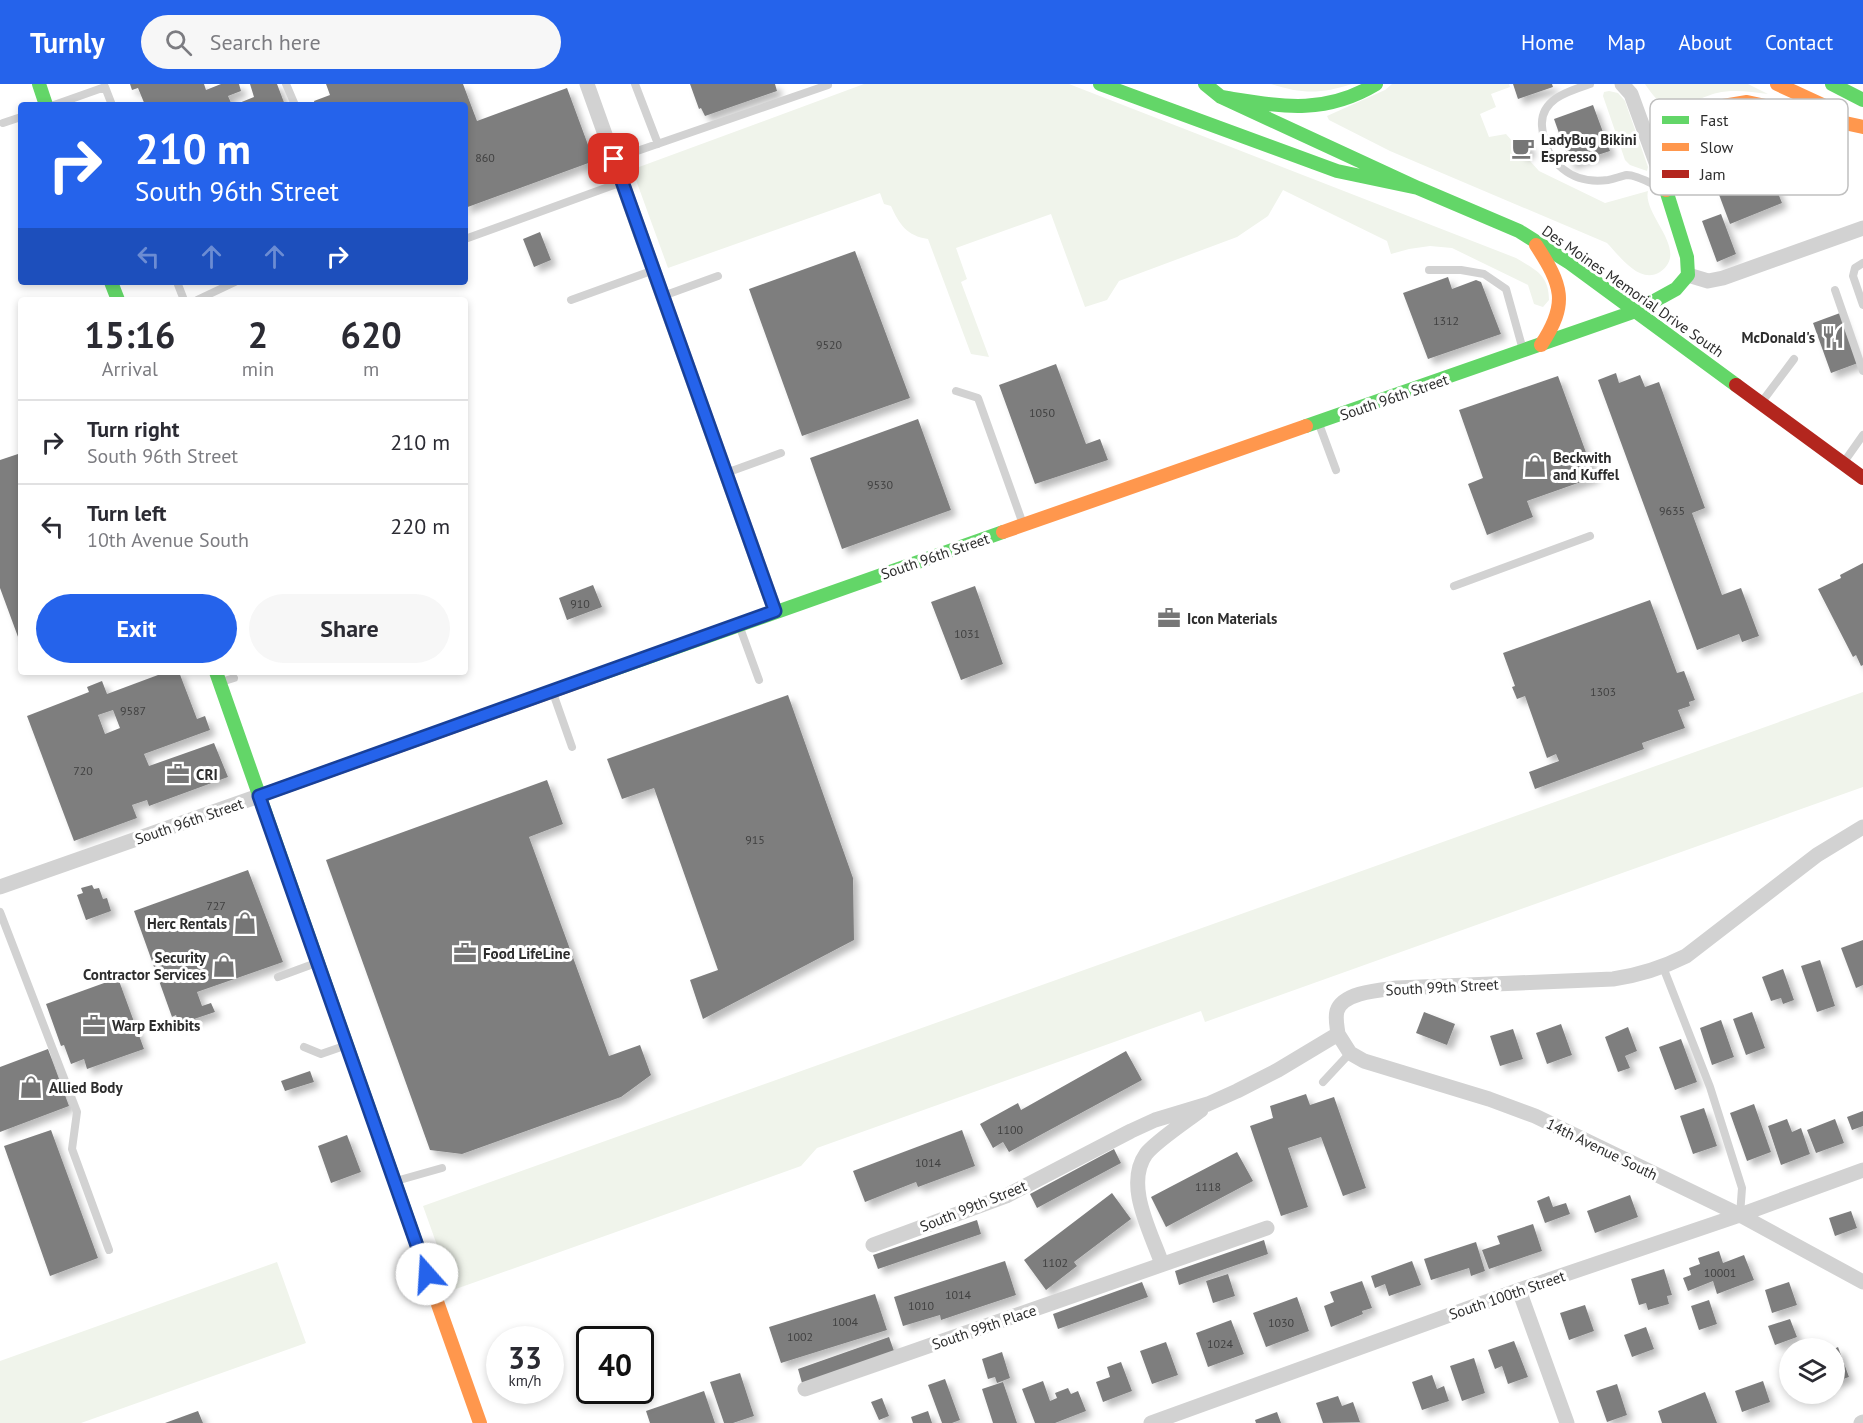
<!DOCTYPE html>
<html lang="en">
<head>
<meta charset="utf-8">
<style>
	:root { --surface:#fff; --page:#f7f7f7; --text:#2b2b33; --muted:#7c7c81; --line:#e1e1e2; --accent:#2563eb }
	body { margin:0; font-family:"PT Sans",sans-serif; background:var(--page); color:var(--text); height:100vh; display:flex; flex-direction:column; font-size:22px; white-space:nowrap }
	* { box-sizing:border-box; margin:0 }
	p { font-size:20px; color:var(--muted) }
	.icon { flex:none; width:33px; height:33px; fill:none; stroke:currentColor; stroke-width:2; stroke-linecap:round; stroke-linejoin:round }
	.map { position:relative; flex:1; overflow:hidden }
	.drawer { position:absolute; left:18px; top:213px; width:450px; height:378px; display:flex; flex-direction:column; background:var(--surface); border-radius:6px; box-shadow:0 3px 9px #0003 }
	.drawer>* { flex:none }
	.guide { position:absolute; left:18px; top:18px; width:450px; height:183px; border-radius:6px; box-shadow:0 3px 9px #0003; background:#2563eb; color:#fff; overflow:hidden }
	.controls { position:absolute; left:1779px; top:1254px; display:grid; gap:12px }
	.controls a { display:grid; place-items:center; width:66px; height:66px; border-radius:50%; background:var(--surface); box-shadow:0 3px 9px #0003; font-size:30px }
	.speed { position:absolute; left:486px; top:1242px; display:flex; gap:12px; font-size:30px; font-weight:700; text-align:center }
	.speed>* { display:grid; place-content:center; width:78px; height:78px; border-radius:50%; background:var(--surface); box-shadow:0 3px 9px #0003; line-height:1 }
	.speed small { font-size:15px; font-weight:400 }
	.speed .limit { border:3px solid #111; border-radius:9px; background:#fff; color:#111 }
	.pin { position:absolute; display:grid; place-items:center; width:51px; height:51px; color:#fff; margin:-26px; border-radius:12px; box-shadow:0 3px 9px #0006 }
	.me { position:absolute; width:66px; margin:-33px; rotate:341deg; stroke-linejoin:round; filter:drop-shadow(0 0 4px #0008) }
	.turn { display:flex; align-items:center; gap:21px; height:126px; padding:0 18px; font-size:27px }
	.turn .icon { width:78px; height:78px; stroke-width:2.5 }
	.turn b { display:block; font-size:42px; line-height:51px }
	.lanes { display:flex; align-items:center; height:57px; padding:0 18px; background:#0003; justify-content:center; gap:30px; direction:ltr }
	.lanes .off { opacity:.35 }
	.eta { display:flex; justify-content:space-evenly; align-items:center; height:102px; text-align:center }
	.eta b { font-size:36px; font-weight:700; line-height:42px }
	.button { display:flex; gap:12px; margin-top:auto; padding:12px 18px }
	.button a { flex:1; height:69px; border-radius:36px; background:var(--accent); color:#fff; font-size:24px; font-weight:700; line-height:69px; text-align:center }
	.button a+a { background:var(--page); color:var(--text) }
	ul { padding:0; list-style:none }
	li { display:flex; align-items:center; gap:18px; height:84px; padding:0 18px; border-top:2px solid var(--line) }
	li div { flex:1 }
	li b { display:block; font-size:22px }
	li em { font-style:normal }
	header { display:flex; align-items:center; gap:36px; box-sizing:border-box; height:84px; padding:0 30px; background:var(--accent); color:#fff }
	header strong { font-size:28px }
	nav { display:flex; gap:33px; margin-inline-start:auto; font-size:21px }
	.search { width:420px; height:54px; background:var(--page); display:flex; align-items:center; gap:15px; box-sizing:border-box; padding:0 21px; border-radius:33px; color:var(--muted); font-size:22px }
	.map>svg:first-child { display:block }
</style>
</head>
<body>
<header>
<strong>Turnly</strong>
<div class="search"><svg class="icon" aria-label="search" viewBox="0 0 24 24"><circle cx="10" cy="10" r="6"/><path d="M15 15l6 6"/></svg>Search here</div>
<nav><a>Home</a><a>Map</a><a>About</a><a>Contact</a></nav>
</header>
<div class="map">
<svg width="1863" height="1339" viewBox="0 0 1863 1339">
	<defs>
		<filter id="shadow"><feDropShadow dx="5.5" dy="5.5" stdDeviation="3" flood-color="#0004"/></filter>
	</defs>
	<rect width="100%" height="100%" fill="#fff"/>
	<path fill="#f0f4eb" d="M864,0H1069L1516,174C1536,186 1549,191 1549,216L1543,223L1534,220L1528,201L1452,164L1430,162L1409,165L1391,170L1387,157L1283,106L1268,132L1237,153L1119,197L1107,216L1085,223L1051,130L956,164L967,195L961,198L989,273L971,270L928,155C907,152 899,140 891,122L884,120L880,109L668,184L636,96L639,83Z
		M1271,0H1352C1321,10 1302,10 1271,0Z
		M1392,0H1509L1510,3L1491,10L1496,23L1480,30L1489,53L1506,50L1539,87L1605,119L1648,107C1642,131 1691,167 1660,188C1639,201 1619,171 1607,159L1390,67L1329,36L1327,32L1385,6Z
		M1645,0H1748L1768,10C1751,8 1734,5 1717,9C1704,12 1680,25 1668,22C1659,21 1650,7 1645,0Z
		M1609,7L1618,9L1625,17L1648,83L1647,87L1630,81L1625,76L1603,12L1604,8Z
		M1863,608V703L1205,938L1201,927L817,1064L801,1082L453,1206L423,1122Z
		M277,1178L306,1259L81,1339H0V1277Z"/>
	<path fill="#7e7e7e" fill-rule="evenodd" filter="url(#shadow)" d="M130,0H204L206,6L221,0H239L241,7L228,12L232,21H145L138,4L132,6Z
		M250,0H277L285,21H234L254,13Z
		M326,0H463L477,37L567,4L594,77L465,124V21H315L314,17L330,11Z
		M690,0H775L777,7L705,32L701,24L699,25Z
		M1513,0H1552L1553,3L1518,15Z
		M1593,21L1610,67L1570,80L1554,35Z
		M1523,56L1531,65L1524,72L1515,62Z
		M1765,85L1769,87L1782,119L1730,140L1718,108L1742,98L1741,95Z
		M1721,130L1736,170L1717,178L1702,137Z
		M540,148L551,176L534,183L523,155Z
		M855,167L910,314L802,352L749,205Z
		M1448,193L1452,205L1476,196L1481,198L1501,250L1428,275L1403,209Z
		M1840,229L1858,279L1831,289L1813,239Z
		M1056,280L1086,360L1100,355L1108,376L1035,400L999,301Z
		M1616,289L1619,299L1640,291L1645,303L1659,298L1705,424L1692,429L1722,511L1741,504L1759,552L1742,558L1739,550L1697,566L1598,296Z
		M1558,292L1595,393L1527,417L1533,433L1487,451L1468,400L1483,394L1459,326Z
		M918,335L951,426L842,465L810,374Z
		M21,369V561L0,504V376Z
		M1863,479V581L1861,582L1856,571L1853,573L1818,505L1841,494L1840,491Z
		M593,501L602,523L567,536L559,514Z
		M975,502L1003,580L961,596L931,518Z
		M1650,516L1677,589L1684,587L1695,616L1689,618L1690,622L1678,626L1685,644L1642,659L1644,665L1535,705L1529,688L1559,677L1556,670L1547,674L1525,612L1517,615L1512,603L1515,602L1503,569Z
		M166,588H179L197,635L205,632L210,646L144,670L149,682L214,659L228,693L149,722L147,716L132,721L137,734L74,757L27,632L89,608L87,603L102,597L107,610ZM113,626L120,644L105,650L98,631Z
		M788,611L853,794L854,856L703,935L690,896L718,886L654,704L622,715L607,675Z
		M547,696L563,740L529,753L609,972L640,961L651,991L621,1013L462,1070L430,1066L326,776Z
		M248,786L283,878L197,908L202,922L211,919L215,928L179,940L176,931L172,933L134,827Z
		M92,801L94,805L99,804L103,815L107,814L111,827L86,836L77,811L83,809L81,804Z
		M1863,856V901L1856,904L1841,864Z
		M1820,876L1835,922L1817,928L1801,882Z
		M1783,885L1794,916L1783,920L1781,914L1771,917L1762,893Z
		M118,894L144,965L87,985L84,975L71,980L64,961L61,962L46,920Z
		M1424,928L1455,940L1447,961L1416,949Z
		M1752,928L1765,964L1746,971L1733,935Z
		M1721,936L1734,973L1712,981L1700,944Z
		M1561,940L1572,971L1547,980L1536,949Z
		M1628,943L1637,967L1625,972L1630,984L1618,988L1605,953Z
		M1513,945L1523,975L1500,982L1490,952Z
		M1681,955L1697,998L1675,1006L1659,963Z
		M48,965L69,1022L0,1048V983Z
		M1126,967L1142,996L1009,1068L1003,1058L993,1064L980,1040L1018,1019L1021,1026Z
		M310,987L314,998L285,1007L281,997Z
		M1306,1010L1310,1021L1334,1013L1366,1104L1343,1112L1321,1053L1288,1064L1308,1123L1281,1132L1250,1042L1273,1034L1270,1022Z
		M1754,1020L1771,1068L1747,1077L1730,1029Z
		M1704,1024L1717,1062L1693,1070L1680,1032Z
		M1863,1027V1042L1852,1046L1847,1033Z
		M1787,1035L1792,1048L1801,1044L1810,1070L1781,1081L1768,1042Z
		M1835,1035L1844,1059L1816,1069L1807,1046Z
		M51,1046L98,1174L50,1192L4,1062Z
		M962,1046L975,1082L918,1103L916,1098L865,1118L853,1087Z
		M347,1051L361,1088L331,1099L318,1062Z
		M1114,1065L1121,1079L1037,1124L1030,1110Z
		M1237,1068L1253,1097L1166,1143L1151,1113Z
		M1112,1109L1131,1135L1074,1178L1077,1182L1046,1206L1024,1176Z
		M1630,1111L1638,1133L1595,1149L1587,1127Z
		M1549,1112L1553,1123L1566,1119L1570,1130L1545,1139L1537,1117Z
		M1851,1127L1857,1144L1835,1152L1829,1134Z
		M977,1136L981,1150L878,1185L873,1171Z
		M1533,1140L1542,1167L1489,1185L1482,1166L1500,1160L1497,1152Z
		M1264,1156L1268,1170L1179,1201L1175,1187Z
		M1476,1158L1485,1187L1471,1192L1469,1184L1431,1196L1424,1175Z
		M1719,1167L1723,1179L1744,1171L1754,1196L1717,1210L1713,1197L1688,1207L1683,1194L1691,1191L1689,1184L1700,1180L1698,1174Z
		M1005,1177L1016,1211L941,1236L940,1231L903,1242L894,1213Z
		M1412,1177L1421,1201L1389,1212L1385,1200L1375,1204L1371,1192Z
		M1664,1185L1672,1211L1667,1212L1669,1220L1648,1226L1646,1219L1639,1221L1631,1195Z
		M1228,1190L1235,1212L1213,1219L1206,1197Z
		M1362,1197L1372,1224L1362,1227L1363,1230L1331,1243L1324,1222L1334,1218L1330,1208Z
		M1142,1198L1148,1213L1058,1245L1053,1230Z
		M1789,1198L1797,1221L1772,1229L1765,1206Z
		M875,1210L887,1246L781,1279L769,1243Z
		M1297,1213L1309,1247L1266,1263L1253,1229Z
		M1709,1216L1717,1240L1699,1246L1691,1222Z
		M1585,1221L1594,1247L1569,1256L1560,1229Z
		M1790,1235L1797,1253L1775,1261L1768,1242Z
		M1231,1236L1244,1270L1208,1283L1196,1249Z
		M1646,1243L1654,1265L1632,1273L1624,1251Z
		M889,1253L894,1267L802,1299L798,1285Z
		M1514,1257L1528,1293L1508,1300L1502,1282L1495,1285L1488,1266Z
		M1166,1258L1178,1291L1152,1300L1140,1267Z
		M1838,1263L1849,1293L1834,1298V1265Z
		M1002,1268L1010,1294L997,1299L995,1293L988,1295L982,1275Z
		M1474,1274L1485,1309L1462,1317L1450,1282Z
		M1121,1278L1132,1307L1103,1318L1096,1298L1110,1293L1107,1283Z
		M740,1289L754,1332L733,1339H724L710,1298Z
		M1432,1291L1437,1305L1444,1302L1449,1317L1422,1326L1412,1298Z
		M945,1295L960,1336L952,1339H942L928,1301Z
		M1043,1297L1050,1317L1057,1314L1055,1309L1068,1304L1071,1310L1078,1307L1086,1327L1055,1339H1035L1022,1305Z
		M1763,1297L1770,1318L1742,1328L1735,1307Z
		M1003,1298L1017,1339H993L982,1305Z
		M1617,1300L1627,1331L1607,1338L1596,1307Z
		M704,1307L715,1339H650L646,1327Z
		M1705,1308L1717,1339H1662L1658,1327Z
		M1338,1312L1342,1322L1353,1318L1360,1338L1323,1339L1316,1319Z
		M882,1314L889,1332L879,1336L871,1318Z
		M198,1327L203,1339H165Z
		M928,1327L932,1339H913L911,1333Z
		M1277,1328L1281,1339H1256L1255,1336Z"/>
	<g fill="none" stroke-linecap="round" stroke-linejoin="round">
		<path stroke="#d2d2d2" stroke-width="8" d="M286,0L295,21
			M635,0L658,60
			M1590,0C1569,7 1540,15 1542,42C1545,79 1572,101 1608,96C1614,95 1621,92 1627,91C1637,91 1652,100 1661,104
			M54,21L105,3L112,21
			M3,39L21,33
			M614,75L828,1L827,0
			M465,155L622,98
			M1863,179L1855,184L1853,192L1863,221
			M1429,186H1461L1484,190L1506,205L1523,266
			M177,198L184,216
			M1835,206L1863,287
			M663,212L718,192
			M197,216L235,198
			M571,216L654,186
			M956,307L978,314L1023,440
			M1761,319L1794,275
			M1319,340L1336,386
			M1844,378L1863,351
			M726,389L781,369
			M1454,502L1590,452
			M739,541L759,596
			M221,598L234,594
			M553,609L572,663
			M0,828L77,1028L72,1065L109,1166
			M1663,883L1710,1003L1742,1104L1740,1131
			M278,893L316,879
			M304,963L321,970L347,961
			M1323,998L1350,969
			M396,1097L442,1084"/>
		<path stroke="#d2d2d2" stroke-width="15" d="M587,0L775,527
			M1622,0L1631,10L1662,95
			M1688,191L1708,197L1723,194L1863,144
			M0,803L259,712
			M1338,950L1350,969L1364,977L1489,1015L1535,1032L1740,1131L1863,1198
			M873,1161L1006,1112L1131,1047L1155,1036L1208,1020L1237,1007L1278,986L1338,950C1337,942 1335,934 1337,927C1343,908 1381,906 1397,904L1613,895C1640,891 1662,884 1686,872L1817,771L1863,743
			M1162,1180C1151,1148 1124,1101 1146,1070C1155,1058 1188,1036 1201,1026
			M1519,1206L1567,1339
			M805,1305L1267,1144
			M1151,1339L1519,1206L1740,1131L1863,1086
			M1861,1339L1863,1338"/>
		<path stroke="#63d668" stroke-width="14" d="M39,0L46,21
			M1100,0L1337,87L1418,104
			M1205,0L1221,13L1418,104L1519,147L1570,179L1736,301
			M1832,0L1863,16
			M1221,13C1279,22 1323,32 1376,0
			M111,198L118,216
			M1306,342L1636,227L1676,205L1688,191L1687,173L1666,106
			M216,588L418,1164
			M598,591L1003,448"/>
		<path stroke="#ff974d" stroke-width="14" d="M1777,0L1825,22
			M1666,106L1671,73L1677,57L1692,38L1702,32L1723,22L1747,18L1863,43
			M1536,161C1562,201 1569,219 1541,261
			M1003,448L1306,342
			M259,712L598,591
			M418,1164L480,1339"/>
		<path stroke="#b3261e" stroke-width="14" d="M1736,301L1863,394"/>
	</g>
	<g fill="none" stroke-linecap="round" stroke-linejoin="round">
		<g stroke="#184099" stroke-width="15">
			<path id="route" d="M427,1190L259,712L775,527L614,75"/>
		</g>
		<use href="#route" stroke="#2563eb" stroke-width="10"/>
	</g>
	<defs>
		<g id="cafe-bare" transform="scale(1.8)"><path d="M-5.5-4.5H6V0H3Q3 3.5 0 3.5H-2.5Q-5.5 3.5-5.5 0ZM3-3.2v2h1.7v-2ZM-6 4.5H4V6H-6Z" fill="#767676" stroke="#fff" stroke-width="2.5" paint-order="stroke"/></g>
		<g id="restaurant-bare" transform="scale(1.8)"><path d="M-5-6h1v4h1v-4h1v4h1v-4h1v5L-1.5 .5V6h-2V.5L-5-1ZM5-6V6H3V1.5H1.5Q1.5-4 5-6Z" fill="#767676" stroke="#fff" stroke-width="2.5" paint-order="stroke"/></g>
		<g id="shop-bare" transform="scale(1.8)"><path d="M-5-2.5h2.3a2.7 3.5 0 0 1 5.4 0H5L5.5 6h-11ZM-1.5-2.5h3a1.5 2.3 0 0 0-3 0Z" fill="#767676" stroke="#fff" stroke-width="2.5" paint-order="stroke"/></g>
		<g id="office-bare" transform="scale(1.8)"><path d="M-6-3h4V-5.5h4V-3h4V5H-6ZM-1-4.5V-3h2v-1.5ZM-6 0V1H6V0Z" fill="#767676" stroke="#fff" stroke-width="2.5" paint-order="stroke"/></g>
	</defs>
	<g fill-rule="evenodd">
		<use href="#cafe-bare" x="1523" y="64"/>
		<use href="#restaurant-bare" x="1833" y="253"/>
		<use href="#shop-bare" x="1535" y="382"/>
		<use href="#office-bare" x="1169" y="534"/>
		<use href="#office-bare" x="178" y="690"/>
		<use href="#shop-bare" x="245" y="839"/>
		<use href="#office-bare" x="465" y="869"/>
		<use href="#shop-bare" x="224" y="882"/>
		<use href="#office-bare" x="94" y="941"/>
		<use href="#shop-bare" x="31" y="1003"/>
	</g>
	<g text-anchor="middle" dominant-baseline="central" stroke-width="6" stroke-linejoin="round" paint-order="stroke">
		<g font-size="12" fill="#414141">
			<text x="485" y="73">860</text>
			<text x="1446" y="236">1312</text>
			<text x="829" y="260">9520</text>
			<text x="1042" y="328">1050</text>
			<text x="880" y="400">9530</text>
			<text x="1672" y="426">9635</text>
			<text x="580" y="519">910</text>
			<text x="967" y="549">1031</text>
			<text x="1603" y="607">1303</text>
			<text x="133" y="626">9587</text>
			<text x="83" y="686">720</text>
			<text x="755" y="755">915</text>
			<text x="216" y="821">727</text>
			<text x="1010" y="1045">1100</text>
			<text x="928" y="1078">1014</text>
			<text x="1208" y="1102">1118</text>
			<text x="1055" y="1178">1102</text>
			<text x="1720" y="1188">10001</text>
			<text x="958" y="1210">1014</text>
			<text x="921" y="1221">1010</text>
			<text x="845" y="1237">1004</text>
			<text x="1281" y="1238">1030</text>
			<text x="800" y="1252">1002</text>
			<text x="1220" y="1259">1024</text>
		</g>
		<g font-size="15" font-weight="bold" fill="#2d2d2d" stroke="#fff" text-anchor="start">
			<text x="1541" y="55">LadyBug Bikini<tspan x="1541" dy="17">Espresso</tspan></text>
			<text x="1815" y="253" text-anchor="end">McDonald's</text>
			<text x="1553" y="373">Beckwith<tspan x="1553" dy="17">and Kuffel</tspan></text>
			<text x="1187" y="534">Icon Materials</text>
			<text x="196" y="690">CRI</text>
			<text x="227" y="839" text-anchor="end">Herc Rentals</text>
			<text x="483" y="869">Food LifeLine</text>
			<text x="206" y="873" text-anchor="end">Security<tspan x="206" dy="17">Contractor Services</tspan></text>
			<text x="112" y="941">Warp Exhibits</text>
			<text x="49" y="1003">Allied Body</text>
		</g>
		<g font-size="15" fill="#2d2d2d" stroke="#fff">
			<text transform="translate(1633 207) rotate(35)">Des Moines Memorial Drive South</text>
			<text transform="translate(1394 313) rotate(-19)">South 96th Street</text>
			<text transform="translate(935 472) rotate(-19)">South 96th Street</text>
			<text transform="translate(189 737) rotate(-19)">South 96th Street</text>
			<text transform="translate(1442 903) rotate(-3)">South 99th Street</text>
			<text transform="translate(1602 1065) rotate(26)">14th Avenue South</text>
			<text transform="translate(973 1122) rotate(-22)">South 99th Street</text>
			<text transform="translate(1507 1211) rotate(-19)">South 100th Street</text>
			<text transform="translate(984 1243) rotate(-19)">South 99th Place</text>
		</g>
	</g>
	<rect x="1650" y="15" width="198" height="96" rx="9" fill="#fff" stroke="#c0c0c0" stroke-width="1.5"/>
	<rect x="1662" y="32" width="27" height="8" fill="#63d668"/>
	<rect x="1662" y="59" width="27" height="8" fill="#ff974d"/>
	<rect x="1662" y="86" width="27" height="8" fill="#b3261e"/>
	<g font-size="16" fill="#2d2d2d">
		<text x="1700" y="42">Fast</text>
		<text x="1700" y="69">Slow</text>
		<text x="1700" y="96">Jam</text>
	</g>
</svg>
<div class="controls">
<a><svg class="icon" aria-label="layers" viewBox="0 0 24 24"><path d="M12 4l9 5-9 5-9-5zM3 14l9 5 9-5"/></svg></a>
</div>
<div class="speed"><div>33<small>km/h</small></div><div class="limit">40</div></div>
<div class="pin" style="left:614px;top:75px;background:#d93025"><svg class="icon" aria-label="arrive" viewBox="0 0 24 24"><path d="M6 21V4h12l-3 4 3 4H6"/></svg></div>
<svg class="me" style="left:427px;top:1190px" viewBox="-20 -20 40 40"><circle r="19" fill="#fff"/><path d="M0-13L10 11 0 6-10 11z" fill="#2563eb"/></svg>
<div class="guide">
<div class="turn"><svg class="icon" aria-label="right" viewBox="0 0 24 24"><path d="M7 20v-9h11M14 6l5 5-5 5"/></svg><div><b>210 m</b>South 96th Street</div></div>
<div class="lanes"><svg class="icon off" aria-label="left" viewBox="0 0 24 24"><path d="M17 20v-9H6M10 6l-5 5 5 5"/></svg><svg class="icon off" aria-label="ahead" viewBox="0 0 24 24"><path d="M12 20V5M6 11l6-6 6 6"/></svg><svg class="icon off" aria-label="ahead" viewBox="0 0 24 24"><path d="M12 20V5M6 11l6-6 6 6"/></svg><svg class="icon" aria-label="right" viewBox="0 0 24 24"><path d="M7 20v-9h11M14 6l5 5-5 5"/></svg></div>
</div>
<section class="drawer">
<div class="eta">
<div><b>15:16</b><p>Arrival</p></div>
<div><b>2</b><p>min</p></div>
<div><b>620</b><p>m</p></div>
</div>
<ul>
<li><svg class="icon" aria-label="right" viewBox="0 0 24 24"><path d="M7 20v-9h11M14 6l5 5-5 5"/></svg><div><b>Turn right</b><p>South 96th Street</p></div><em>210 m</em></li>
<li><svg class="icon" aria-label="left" viewBox="0 0 24 24"><path d="M17 20v-9H6M10 6l-5 5 5 5"/></svg><div><b>Turn left</b><p>10th Avenue South</p></div><em>220 m</em></li>
</ul>
<div class="button"><a>Exit</a><a>Share</a></div>
</section>
</div>
</body>
</html>
